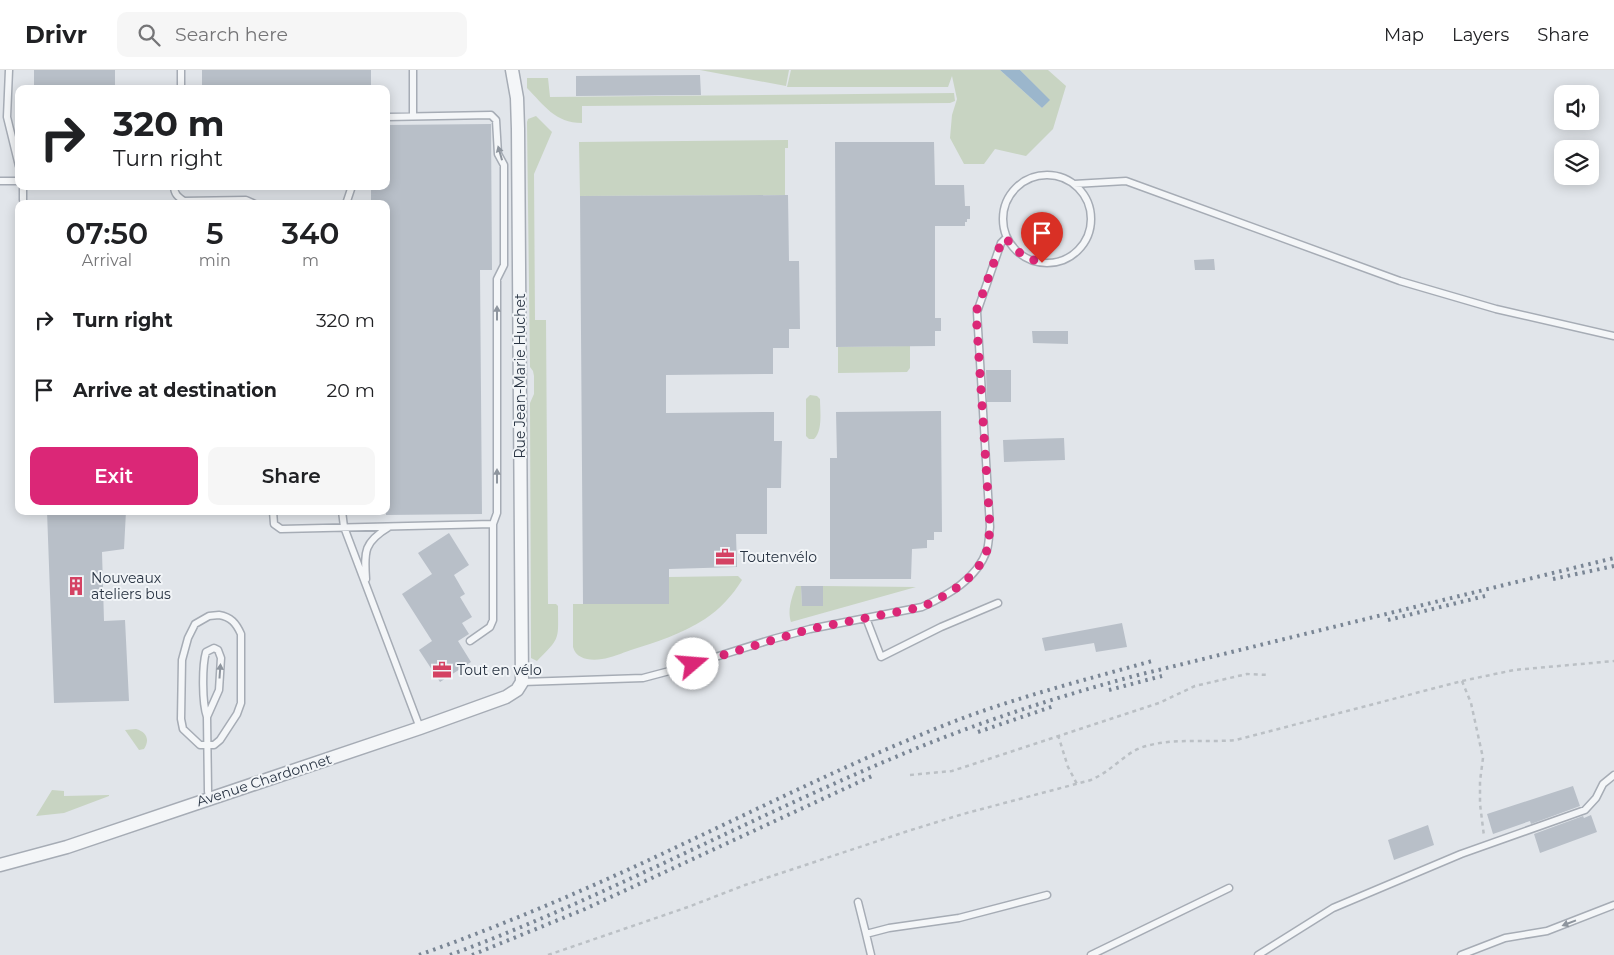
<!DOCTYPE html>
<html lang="en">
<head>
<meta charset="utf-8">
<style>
	:root { --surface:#fff; --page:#f6f6f6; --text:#202124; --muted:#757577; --line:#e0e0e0; --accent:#db2777 }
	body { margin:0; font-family:Montserrat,sans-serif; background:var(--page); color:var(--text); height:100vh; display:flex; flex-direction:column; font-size:19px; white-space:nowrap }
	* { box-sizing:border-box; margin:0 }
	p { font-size:16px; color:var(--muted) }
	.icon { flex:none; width:28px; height:28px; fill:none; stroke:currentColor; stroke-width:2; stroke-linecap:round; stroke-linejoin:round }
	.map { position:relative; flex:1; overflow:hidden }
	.side { position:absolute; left:15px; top:130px; width:375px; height:315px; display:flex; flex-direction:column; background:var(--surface); border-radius:10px; box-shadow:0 2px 12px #0003 }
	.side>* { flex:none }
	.top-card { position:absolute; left:15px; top:15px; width:375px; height:105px; border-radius:10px; box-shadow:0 2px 12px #0003; background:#fff; color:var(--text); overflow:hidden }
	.tools { position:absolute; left:1554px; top:15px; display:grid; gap:10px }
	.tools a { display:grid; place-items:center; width:45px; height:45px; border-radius:10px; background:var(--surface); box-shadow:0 2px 12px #0003; font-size:25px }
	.pin { position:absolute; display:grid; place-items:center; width:42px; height:42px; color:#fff; margin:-51px -21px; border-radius:50% 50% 50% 0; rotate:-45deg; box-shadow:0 0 5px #0007 }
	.pin .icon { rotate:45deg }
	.me { position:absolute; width:55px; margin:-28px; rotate:72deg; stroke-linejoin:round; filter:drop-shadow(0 0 4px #0008) }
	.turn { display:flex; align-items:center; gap:18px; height:105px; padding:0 15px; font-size:22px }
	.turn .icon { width:65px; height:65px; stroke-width:2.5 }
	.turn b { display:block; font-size:35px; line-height:42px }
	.eta { display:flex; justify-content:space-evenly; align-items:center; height:85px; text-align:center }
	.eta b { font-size:30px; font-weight:600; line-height:35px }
	.cta { display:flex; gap:10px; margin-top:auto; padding:10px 15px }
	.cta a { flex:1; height:58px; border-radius:10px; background:var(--accent); color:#fff; font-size:20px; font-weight:600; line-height:58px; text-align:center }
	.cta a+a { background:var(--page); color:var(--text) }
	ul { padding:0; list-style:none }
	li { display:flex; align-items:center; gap:15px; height:70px; padding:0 15px }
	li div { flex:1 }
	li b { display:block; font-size:19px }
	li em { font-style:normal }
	header { display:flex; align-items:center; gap:30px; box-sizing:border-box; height:70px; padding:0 25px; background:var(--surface); border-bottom:1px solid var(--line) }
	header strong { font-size:24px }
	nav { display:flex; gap:28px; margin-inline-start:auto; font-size:18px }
	.search { width:350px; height:45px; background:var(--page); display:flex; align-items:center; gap:12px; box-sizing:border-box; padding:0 18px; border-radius:10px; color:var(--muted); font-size:19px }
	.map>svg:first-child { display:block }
</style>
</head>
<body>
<header>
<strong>Drivr</strong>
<div class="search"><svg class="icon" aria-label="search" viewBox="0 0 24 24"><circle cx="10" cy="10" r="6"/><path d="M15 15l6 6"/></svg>Search here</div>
<nav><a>Map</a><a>Layers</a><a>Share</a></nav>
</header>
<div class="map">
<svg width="1614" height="885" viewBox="0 0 1614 885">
	<rect width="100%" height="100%" fill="#e1e5ea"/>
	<path fill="#c8d4c2" d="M700,0H789L786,16Z
		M791,0H1000L1042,38L1049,30L1020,0H1048L1066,16L1053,59L1026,86L995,79L984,94H964L950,68L952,45L957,29L952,6L948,17H787Z
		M527,8H548L550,27L954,23L955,31L950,33L582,36V53C555,53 544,35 527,18Z
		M536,46L552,62L534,104L535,250H546L548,534H556L558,536C558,570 561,567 537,591L531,588V582L530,333L534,324V306L533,301L530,297L527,52L528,49Z
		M788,70V78H785V125L580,126L579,72Z
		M910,276V298L907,302L838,303V277Z
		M810,325L817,326L820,329C820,340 823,361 814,369H809L806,366V329Z
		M738,506L742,510C733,525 719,540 705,549C682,564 656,572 631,580C622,583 611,588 602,589C590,591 576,589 573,577V534H669V507Z
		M796,516H801L802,536H823V516L916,517L791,552C787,540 792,527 796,516Z
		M136,659C147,662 150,670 144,679L139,680L125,660Z
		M52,720L64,721V726L109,725V726L64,743L36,746Z"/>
	<path fill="#9bb6cc" d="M1000,0H1020L1050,30L1042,38Z"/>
	<path fill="#b8bfc8" d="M34,0H115V18H34Z
		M202,0H371V19H202Z
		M700,5L701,25L576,26V6Z
		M491,54L492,200H480L482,444L386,445V134H371V116H386V55Z
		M835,72H934L935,115H964L965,136H970V149H967V152H965V156H935V248H941V261H935V276L836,277Z
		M788,125L789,191H799L800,259H789V278H773V304L666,305V343L774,342V371H782L781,418H767V464H736L737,497L669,499V534H583L580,126Z
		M1214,189L1215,200H1195L1194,190Z
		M1032,261H1068V274L1033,273Z
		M986,300H1011V332H987Z
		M941,341L942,462H934V470H927V478L912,479L911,509H830V388H837L836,342Z
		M1064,368L1065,390L1004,392L1003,370Z
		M47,441H126L124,479L102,482L104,551L125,550L129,631L54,633Z
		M449,463L469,495L454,505L465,524L460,527L472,547L462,553L469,564L458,571L471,592L440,612L419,580L432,571L402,524L432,504L418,483Z
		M801,516H823V536H802Z
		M1122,553L1127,577L1096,582L1094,573L1045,581L1042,568Z
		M1573,716L1580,736L1531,754L1530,751L1493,764L1487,744Z
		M1591,745L1597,762L1540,783L1534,764L1583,746L1584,748Z
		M1428,755L1434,775L1394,790L1388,770Z"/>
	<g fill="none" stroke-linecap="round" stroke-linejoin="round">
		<g stroke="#a6acb5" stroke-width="9">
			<path id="lane" d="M9,0L7,47L19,96
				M181,0V19
				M413,0V46
				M386,47L491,45L496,50L498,84L504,95V195L497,209V443L493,454V550L490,557L470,571
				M1003 149a44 44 0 1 1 88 0a44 44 0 1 1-88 0Z
				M0,111H19
				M1074,114L1126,111L1400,211L1496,239L1614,266
				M23,116V130
				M174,116C174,124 178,127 184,131L246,130L255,134
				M346,134L352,116
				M273,441L274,454L281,459L493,454
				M342,441L344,457L420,658
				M366,509C364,481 364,472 389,457
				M219,545C231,547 236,553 241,564V633L237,644L220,670L214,675H200L183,659L181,649L182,590L188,568L195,554L209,546Z
				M866,548L881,587L941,557L998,533
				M522,612L643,608L677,599L773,569L810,559L922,537C948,525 977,509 987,480C989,473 989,464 990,457L977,242L1001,173L1006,168
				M207,647L219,620L221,588L218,580L214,578L206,582C202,596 202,633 207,647L208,721L209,728
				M858,832L866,864
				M871,885L866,864L889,858L959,848L1047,825
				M1091,885L1229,818
				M1258,885L1333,838L1461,784L1585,740L1596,728L1603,714L1614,705
				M1461,885L1505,868L1547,861L1614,835"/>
		</g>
		<g stroke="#a6acb5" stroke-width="15">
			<path id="street" d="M0,795L67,777L420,658L506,627L517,620L522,612L518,59L517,28L512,0"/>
		</g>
		<path stroke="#bbc0c5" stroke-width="2.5" stroke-dasharray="4 4" stroke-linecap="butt" d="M1462,611L1471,633L1483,688L1480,711V734L1484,766
			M1058,665L1068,697L1077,714
			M910,705L952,701L1159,633L1195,616L1247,604L1269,605
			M548,885L688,837L745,815L908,761L963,744L1091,710C1097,707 1103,704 1108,700C1118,693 1128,683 1140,678C1171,667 1204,673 1236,670L1462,611L1514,600L1614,591"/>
		<use href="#lane" stroke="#f4f6f8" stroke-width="6"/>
		<use href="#street" stroke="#f4f6f8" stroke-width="12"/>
		<path stroke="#7a8695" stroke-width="4" stroke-dasharray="2.5 5" stroke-linecap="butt" d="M1553,509L1614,496
			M1388,550L1485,526
			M1109,620L1162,606
			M978,662L1054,636
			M419,885C509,853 597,815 683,774C768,734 852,692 940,657C1009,629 1081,611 1152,591
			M450,885C604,828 747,749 898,686C976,653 1056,627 1138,605L1614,488
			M472,885L585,839L872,706"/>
	</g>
	<defs><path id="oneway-solid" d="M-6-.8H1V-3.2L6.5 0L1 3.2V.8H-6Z" transform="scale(1.25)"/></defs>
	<g fill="#8e959e">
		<use href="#oneway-solid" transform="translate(500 83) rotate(-106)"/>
		<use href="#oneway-solid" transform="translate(497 243) rotate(-90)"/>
		<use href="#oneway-solid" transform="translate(497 406) rotate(-90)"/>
		<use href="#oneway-solid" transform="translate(220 601) rotate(-86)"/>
		<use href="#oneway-solid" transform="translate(1569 853) rotate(159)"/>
	</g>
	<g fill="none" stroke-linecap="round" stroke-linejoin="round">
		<path stroke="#db2777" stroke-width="9" stroke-dasharray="0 16.2" d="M693,594L810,559L922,537C948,525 977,509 987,480C989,473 989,464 990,457L976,242L1001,173L1006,168C1017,183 1024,187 1042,193"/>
	</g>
	<defs>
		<g id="office-bare" transform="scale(1.5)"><path d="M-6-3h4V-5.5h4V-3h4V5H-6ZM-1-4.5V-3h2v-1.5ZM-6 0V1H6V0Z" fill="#d44263" stroke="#f1f4f7" stroke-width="2.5" paint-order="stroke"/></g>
		<g id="building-bare" transform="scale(1.5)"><path d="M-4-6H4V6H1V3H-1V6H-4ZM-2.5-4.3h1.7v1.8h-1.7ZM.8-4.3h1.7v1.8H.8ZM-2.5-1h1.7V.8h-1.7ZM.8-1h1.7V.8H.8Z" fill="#d44263" stroke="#f1f4f7" stroke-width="2.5" paint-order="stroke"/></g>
	</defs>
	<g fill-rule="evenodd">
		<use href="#office-bare" x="725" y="487"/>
		<use href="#building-bare" x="76" y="516"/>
		<use href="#office-bare" x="442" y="600"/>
	</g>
	<g text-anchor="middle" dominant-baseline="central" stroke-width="4" stroke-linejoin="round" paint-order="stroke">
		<g font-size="14" fill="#293443" stroke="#f1f4f7">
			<text transform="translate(520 306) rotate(-90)">Rue Jean-Marie Huchet</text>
			<text transform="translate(264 710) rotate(-18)">Avenue Chardonnet</text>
		</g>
		<g font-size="14" fill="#293443" stroke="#f1f4f7" text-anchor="start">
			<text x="740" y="487">Toutenvélo</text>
			<text x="91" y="508">Nouveaux<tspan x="91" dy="16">ateliers bus</tspan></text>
			<text x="457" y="600">Tout en vélo</text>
		</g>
	</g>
</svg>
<div class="tools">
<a><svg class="icon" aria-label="sound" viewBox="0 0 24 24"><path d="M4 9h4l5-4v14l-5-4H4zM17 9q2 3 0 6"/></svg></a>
<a><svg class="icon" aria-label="layers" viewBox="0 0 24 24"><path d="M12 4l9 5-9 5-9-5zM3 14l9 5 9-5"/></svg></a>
</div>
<div class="pin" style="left:1042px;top:193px;background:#d93025"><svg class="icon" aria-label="arrive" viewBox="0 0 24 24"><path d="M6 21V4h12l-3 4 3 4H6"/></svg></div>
<svg class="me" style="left:693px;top:594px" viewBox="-20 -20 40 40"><circle r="19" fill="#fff"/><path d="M0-13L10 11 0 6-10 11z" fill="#db2777"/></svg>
<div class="top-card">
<div class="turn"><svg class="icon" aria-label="right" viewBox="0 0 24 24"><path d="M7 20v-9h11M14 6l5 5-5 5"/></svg><div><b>320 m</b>Turn right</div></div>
</div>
<section class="side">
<div class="eta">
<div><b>07:50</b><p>Arrival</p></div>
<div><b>5</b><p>min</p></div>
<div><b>340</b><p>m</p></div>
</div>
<ul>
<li><svg class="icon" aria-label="right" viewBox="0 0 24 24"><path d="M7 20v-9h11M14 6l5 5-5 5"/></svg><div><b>Turn right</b></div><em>320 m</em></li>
<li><svg class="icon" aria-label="arrive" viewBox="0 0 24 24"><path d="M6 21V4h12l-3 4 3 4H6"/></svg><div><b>Arrive at destination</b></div><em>20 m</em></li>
</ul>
<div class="cta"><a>Exit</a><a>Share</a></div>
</section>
</div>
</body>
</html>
